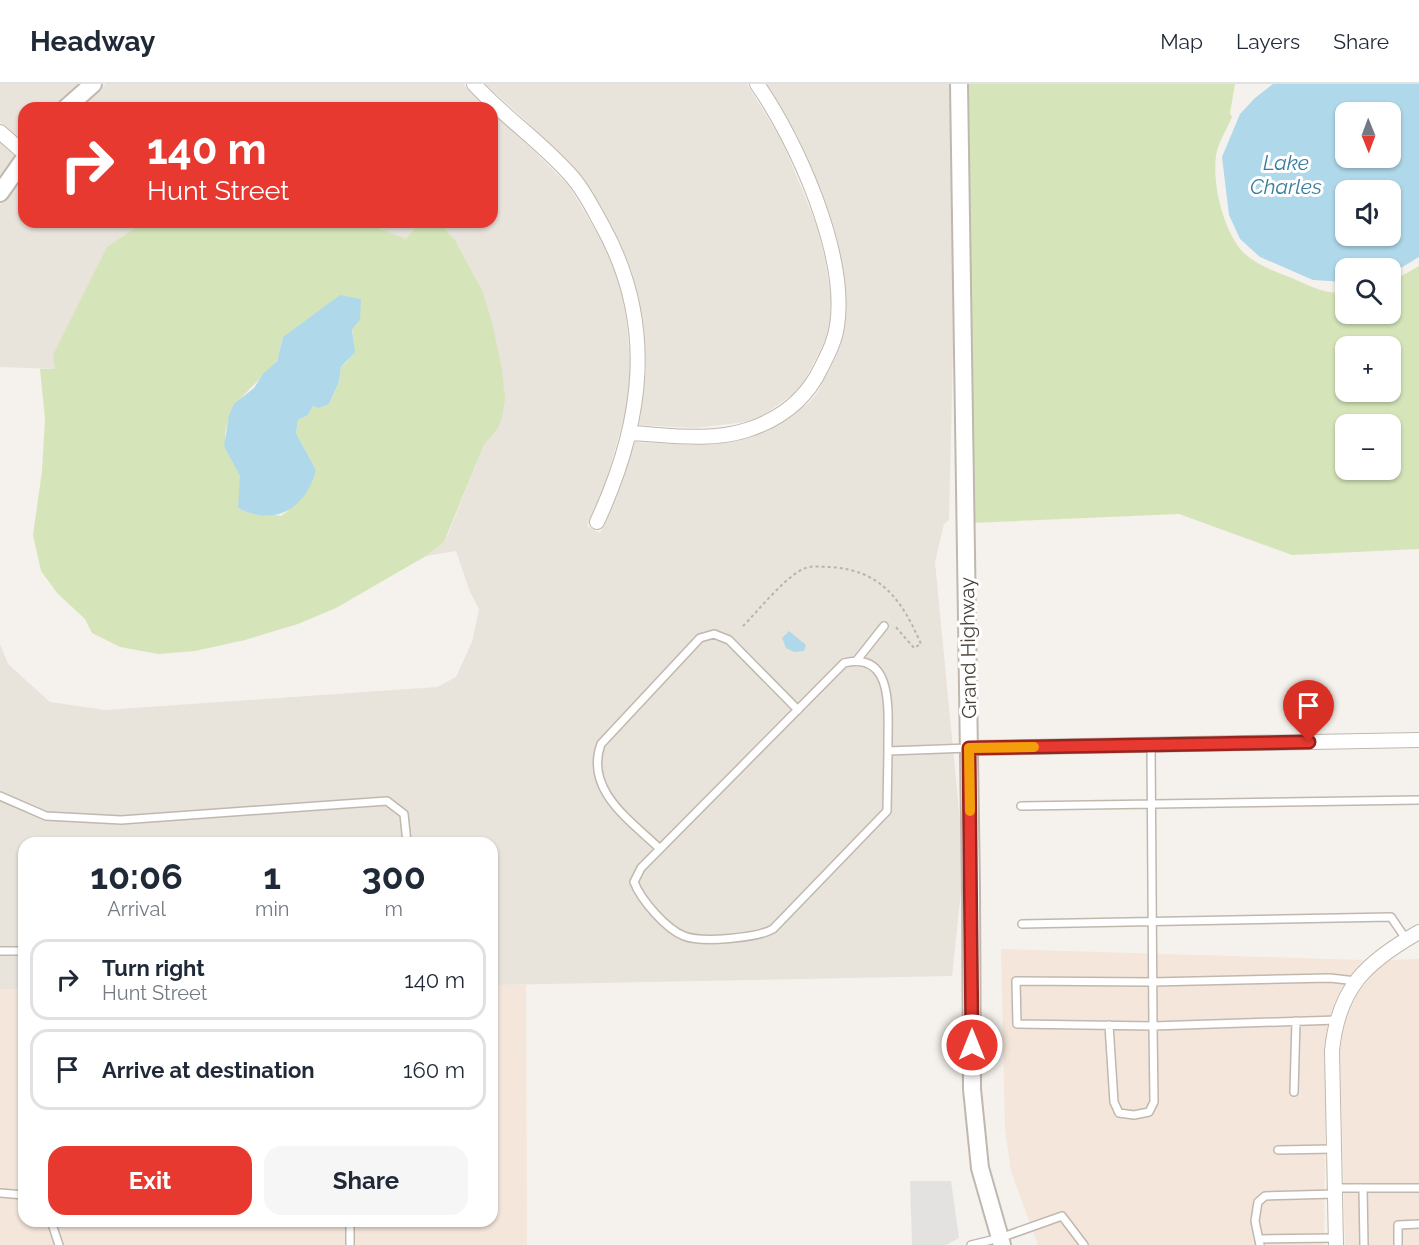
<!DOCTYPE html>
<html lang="en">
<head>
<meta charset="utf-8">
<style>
	:root { --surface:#fff; --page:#f6f6f7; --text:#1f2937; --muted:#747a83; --line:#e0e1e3; --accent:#e83930 }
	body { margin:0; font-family:Raleway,sans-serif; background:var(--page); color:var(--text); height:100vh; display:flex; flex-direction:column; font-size:22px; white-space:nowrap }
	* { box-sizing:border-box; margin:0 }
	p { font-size:20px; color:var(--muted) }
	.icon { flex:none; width:33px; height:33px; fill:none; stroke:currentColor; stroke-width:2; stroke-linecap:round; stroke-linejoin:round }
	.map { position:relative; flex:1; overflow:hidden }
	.details { position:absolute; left:18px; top:753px; width:480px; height:390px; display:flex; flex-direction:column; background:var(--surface); border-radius:18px; box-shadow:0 2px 4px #0004 }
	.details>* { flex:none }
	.banner { position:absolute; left:18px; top:18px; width:480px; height:126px; border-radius:18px; box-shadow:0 2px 4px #0004; background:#e83930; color:#fff; overflow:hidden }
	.needle { width:39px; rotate:179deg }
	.fabs { position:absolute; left:1335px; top:18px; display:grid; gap:12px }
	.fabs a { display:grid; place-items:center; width:66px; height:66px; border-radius:12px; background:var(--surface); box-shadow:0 2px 4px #0004; font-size:30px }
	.pin { position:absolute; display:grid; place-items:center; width:51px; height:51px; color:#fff; margin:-62px -26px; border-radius:50% 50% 50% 0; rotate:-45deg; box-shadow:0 0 6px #0007 }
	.pin .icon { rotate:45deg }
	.me { position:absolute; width:66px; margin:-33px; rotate:0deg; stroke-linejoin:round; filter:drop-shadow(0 0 4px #0008) }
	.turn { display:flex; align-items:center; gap:21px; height:126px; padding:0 30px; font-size:27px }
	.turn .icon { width:78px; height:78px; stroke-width:2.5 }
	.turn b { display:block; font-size:42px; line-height:51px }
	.eta { display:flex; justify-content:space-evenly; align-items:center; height:102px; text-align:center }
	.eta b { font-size:36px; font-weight:700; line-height:42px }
	.cta { display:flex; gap:12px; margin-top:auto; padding:12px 30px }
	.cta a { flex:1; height:69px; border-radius:18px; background:var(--accent); color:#fff; font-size:24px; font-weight:700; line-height:69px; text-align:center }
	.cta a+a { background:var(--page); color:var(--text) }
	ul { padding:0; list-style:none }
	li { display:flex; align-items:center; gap:18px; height:81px; margin:0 12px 9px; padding:0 18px; border:3px solid var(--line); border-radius:18px }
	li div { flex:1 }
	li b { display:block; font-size:22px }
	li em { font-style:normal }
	header { display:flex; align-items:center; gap:36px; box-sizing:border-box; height:84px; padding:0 30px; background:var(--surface); border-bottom:2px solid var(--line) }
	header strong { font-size:28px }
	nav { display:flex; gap:33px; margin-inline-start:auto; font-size:21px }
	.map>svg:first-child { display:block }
</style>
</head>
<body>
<header>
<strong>Headway</strong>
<nav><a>Map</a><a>Layers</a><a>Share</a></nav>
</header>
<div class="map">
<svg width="1419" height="1161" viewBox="0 0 1419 1161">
	<rect width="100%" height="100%" fill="#f5f1ec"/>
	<path fill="#e8e3db" d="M0,0H80L55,24H24V59L0,38Z
		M106,0H463L486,24H77Z
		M485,0H747L783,59L817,142L825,175L831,214L830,238L827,253L800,305L765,330L745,338L695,344L639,341L646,287L644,251L631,185L616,151L580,91L523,34Z
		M766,0H951L954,226L949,436L944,440L935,478L964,779L952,892L492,901V759H24V905H0V560L8,580L50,618L105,626L437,603L456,593L472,558L479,525L470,508L456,467L426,472L444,458L449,448L484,361L497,346L482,206L455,156L439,138H492V29L514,47L569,102L603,159L617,190L625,221L631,286L628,319L605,401L587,442L600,449L619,407L635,358L695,361L748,354L771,345L810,318L819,306L841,260L846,214L831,136L814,90L797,51Z
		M0,59L16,73L0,95Z
		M24,89V138H143L107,163L55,285L0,283V121Z
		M362,138H420L406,156Z"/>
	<path fill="#f4e6da" d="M1001,865L1363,876L1341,905L1329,934L1326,950L1324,1161H1038L1011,1087L1005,1045Z
		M1419,875V1161H1345L1340,968L1344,938L1354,914L1379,882L1388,876Z
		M492,901H526L527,1161H0V905H24V1137H492Z"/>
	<path fill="#d6e5b9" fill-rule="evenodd" d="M966,0H1235L1230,29L1232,33C1227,45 1218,59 1216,72C1212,101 1224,150 1245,170C1257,181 1274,187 1289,193C1307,200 1327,212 1345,208L1346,230H1390L1391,198L1419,182V465L1292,471L1179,430L971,439ZM1346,262H1390V308H1346ZM1346,340H1390V386H1346Z
		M143,138H362L406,155L420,138H439L455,156L482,206L492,238L502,286L505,315L502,333L497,346L484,361L444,458L426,472L336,524L298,540L245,556L195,567L158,570L120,563L92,549L85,535L58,510L41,487L33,451L42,387L45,334L40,285H55L53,271L107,163ZM301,242L352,245C355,261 354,273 341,283L339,298L329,320L313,322L308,331L298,336L296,349L316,386C307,405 299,420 281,432L238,424C239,413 242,402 240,391C236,377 224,368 225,353C228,317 253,305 275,279C280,273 280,261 283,253Z"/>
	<path fill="#e4e2e0" d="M910,1097H951L959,1154L946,1161H912Z"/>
	<path fill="#afd9eb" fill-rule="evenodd" d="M1273,0H1419V173L1391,190L1390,184H1346L1345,198L1313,196L1260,173L1240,155L1229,131L1222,73L1240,30L1255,14ZM1346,28H1390V74H1346ZM1346,106H1390V152H1346Z
		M340,211L361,215L360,236L352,245L355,268L341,283L339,298L329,320L318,324L313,322L308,331L298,336L296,349L316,386C306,425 275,443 238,424L240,392L224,362L229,331L234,320L254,304L263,290L277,277L283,253Z
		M789,547L806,561L804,567L794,568L786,564L782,554Z"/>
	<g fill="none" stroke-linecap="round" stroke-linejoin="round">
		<g stroke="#c0b8af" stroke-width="10">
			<path id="service" d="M857,576L884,542
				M1151,661L1153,942L1337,936
				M888,667L887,727L773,845C757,854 702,859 684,852C666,845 641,816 634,798L641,784L844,579C897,566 887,633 888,667L969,664
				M0,712L46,732L121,736L387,717L404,730L407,759
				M1021,722L1419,716
				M660,765C631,737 584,706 601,660L700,554L714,550L729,556L798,626
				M1022,840L1391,833L1406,855
				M0,867H24
				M1109,941L1114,1018L1119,1029L1134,1031L1149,1028L1154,1018L1153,942L1017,940L1016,897L1152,898L1330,894L1356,897
				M1294,1008L1296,937
				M1278,1066L1334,1065
				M1335,1104H1419
				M1363,1104L1364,1161
				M0,1109L24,1111
				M51,1137L59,1161
				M350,1137V1161
				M1260,1155L1336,1154
				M971,1161L1000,1154L1062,1132L1084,1161
				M1260,1161L1255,1137L1258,1118L1265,1112L1335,1110
				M1398,1161V1141L1419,1140"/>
		</g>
		<g stroke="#c0b8af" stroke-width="16">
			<path id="minor" d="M474,0C505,34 543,59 573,94C585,108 593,125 602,141C657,240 643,339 597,438
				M0,48L24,69
				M630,349C668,351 710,358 747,346C781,335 806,316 821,284C828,270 835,257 837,242C848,171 797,57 757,0
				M969,664L1419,656
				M1336,1161L1332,967C1338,904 1366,878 1419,848"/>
		</g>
		<g stroke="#c0b8af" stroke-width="20">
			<path id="tertiary" d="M959,0L971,805L972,1005L980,1084L1002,1161
				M66,24L93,0
				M0,109L24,75"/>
		</g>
		<path stroke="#c0b2a2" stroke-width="2" stroke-dasharray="3 3" stroke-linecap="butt" d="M743,542C760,525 782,496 803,485C811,481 821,483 830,483C881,486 902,516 921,560L914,564L895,542"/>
		<use href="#service" stroke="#fff" stroke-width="7"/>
		<use href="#minor" stroke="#fff" stroke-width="14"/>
		<use href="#tertiary" stroke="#fff" stroke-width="16"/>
	</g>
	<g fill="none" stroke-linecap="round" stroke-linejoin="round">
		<g stroke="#97251f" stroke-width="15">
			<path id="route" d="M972,961L969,664L1309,658"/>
		</g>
		<use href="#route" stroke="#e83930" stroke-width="10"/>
		<path stroke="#f59e0b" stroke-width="10" d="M970,727L969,664L1034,663"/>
	</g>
	<g text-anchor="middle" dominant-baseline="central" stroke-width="6" stroke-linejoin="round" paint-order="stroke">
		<g font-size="20" fill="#49423a" stroke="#fff">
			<text transform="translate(968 564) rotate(-91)">Grand Highway</text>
		</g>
		<g font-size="21" font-style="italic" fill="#377c9d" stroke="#fff">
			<text x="1286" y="78">Lake<tspan x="1286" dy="24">Charles</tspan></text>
		</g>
	</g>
</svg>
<div class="fabs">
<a><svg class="needle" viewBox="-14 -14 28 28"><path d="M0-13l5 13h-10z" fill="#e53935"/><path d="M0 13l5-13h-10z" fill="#747a83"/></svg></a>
<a><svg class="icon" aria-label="sound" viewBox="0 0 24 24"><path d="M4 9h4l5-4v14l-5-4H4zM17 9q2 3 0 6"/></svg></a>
<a><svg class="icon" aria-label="search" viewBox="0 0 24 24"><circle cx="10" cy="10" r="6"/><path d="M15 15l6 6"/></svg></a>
<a>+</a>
<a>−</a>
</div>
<div class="pin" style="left:1309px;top:658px;background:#d93025"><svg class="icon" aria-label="arrive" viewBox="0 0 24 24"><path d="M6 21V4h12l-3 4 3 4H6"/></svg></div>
<svg class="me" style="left:972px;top:961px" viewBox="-20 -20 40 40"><circle r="17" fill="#e83930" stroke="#fff" stroke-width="3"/><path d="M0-11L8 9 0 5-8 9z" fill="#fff"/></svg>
<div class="banner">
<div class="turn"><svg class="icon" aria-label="right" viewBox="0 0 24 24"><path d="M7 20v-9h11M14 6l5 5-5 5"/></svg><div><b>140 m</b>Hunt Street</div></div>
</div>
<section class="details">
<div class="eta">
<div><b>10:06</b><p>Arrival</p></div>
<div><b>1</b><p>min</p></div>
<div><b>300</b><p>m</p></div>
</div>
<ul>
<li><svg class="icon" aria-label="right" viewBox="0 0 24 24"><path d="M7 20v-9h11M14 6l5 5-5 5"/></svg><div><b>Turn right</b><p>Hunt Street</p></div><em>140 m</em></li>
<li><svg class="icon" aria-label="arrive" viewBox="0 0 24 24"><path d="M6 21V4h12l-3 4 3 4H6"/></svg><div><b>Arrive at destination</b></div><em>160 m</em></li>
</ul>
<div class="cta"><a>Exit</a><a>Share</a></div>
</section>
</div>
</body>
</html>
